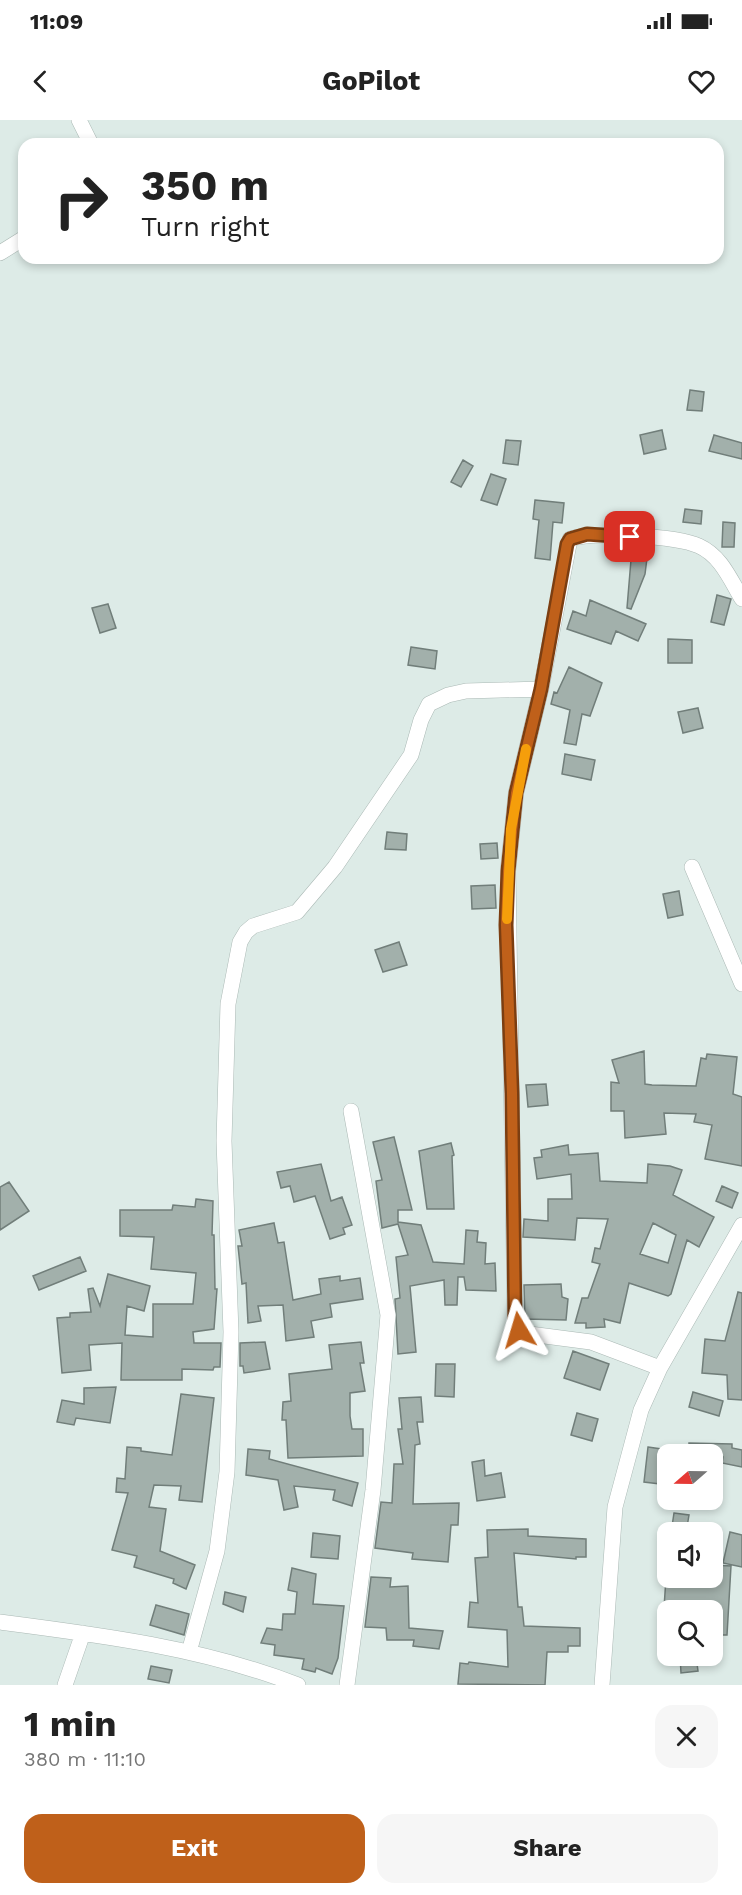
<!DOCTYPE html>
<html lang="en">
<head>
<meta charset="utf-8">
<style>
	:root { --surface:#fff; --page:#f6f6f6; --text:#222; --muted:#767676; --accent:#bf601a }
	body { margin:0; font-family:"Work Sans",sans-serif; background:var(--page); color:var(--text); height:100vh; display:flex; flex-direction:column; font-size:22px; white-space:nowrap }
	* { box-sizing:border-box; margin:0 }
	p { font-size:20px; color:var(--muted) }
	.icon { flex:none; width:33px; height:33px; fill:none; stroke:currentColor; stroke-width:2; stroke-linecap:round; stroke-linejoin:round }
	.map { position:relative; height:1565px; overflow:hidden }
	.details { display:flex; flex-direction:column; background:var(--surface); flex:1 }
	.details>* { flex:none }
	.hud { position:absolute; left:18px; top:18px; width:706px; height:126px; border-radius:18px; box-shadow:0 3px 9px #0003; background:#fff; color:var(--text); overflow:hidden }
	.needle { width:39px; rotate:250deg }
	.controls { position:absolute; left:657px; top:1324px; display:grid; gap:12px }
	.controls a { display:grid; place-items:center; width:66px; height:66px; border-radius:12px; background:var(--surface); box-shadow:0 3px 9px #0003; font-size:30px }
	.pin { position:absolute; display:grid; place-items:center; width:51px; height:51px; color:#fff; margin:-26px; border-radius:12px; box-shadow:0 3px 9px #0006 }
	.me { position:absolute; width:66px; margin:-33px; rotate:353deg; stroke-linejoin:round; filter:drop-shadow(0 0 4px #0008) }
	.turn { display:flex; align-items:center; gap:21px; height:126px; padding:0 24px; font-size:27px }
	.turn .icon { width:78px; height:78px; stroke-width:2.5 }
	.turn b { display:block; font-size:42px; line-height:51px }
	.round { display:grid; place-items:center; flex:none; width:63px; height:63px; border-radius:18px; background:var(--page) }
	.headline { display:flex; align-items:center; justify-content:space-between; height:102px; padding:0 24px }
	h1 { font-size:36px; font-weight:700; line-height:45px }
	.primary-button { display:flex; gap:12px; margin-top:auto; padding:12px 24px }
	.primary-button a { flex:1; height:69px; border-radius:18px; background:var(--accent); color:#fff; font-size:24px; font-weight:700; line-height:69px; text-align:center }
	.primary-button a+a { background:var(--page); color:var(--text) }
	.status { display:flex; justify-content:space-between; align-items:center; height:42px; padding:0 30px; background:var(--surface); direction:ltr }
	.status svg { height:16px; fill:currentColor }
	header { display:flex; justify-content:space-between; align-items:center; height:78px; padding:0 24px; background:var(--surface); font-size:27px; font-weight:700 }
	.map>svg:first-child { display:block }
</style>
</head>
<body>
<div class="status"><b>11:09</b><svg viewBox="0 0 49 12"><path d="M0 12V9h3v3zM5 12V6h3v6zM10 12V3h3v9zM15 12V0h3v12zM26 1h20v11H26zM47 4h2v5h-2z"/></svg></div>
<header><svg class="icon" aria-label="back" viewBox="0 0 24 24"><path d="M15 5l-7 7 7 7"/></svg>GoPilot<svg class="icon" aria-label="heart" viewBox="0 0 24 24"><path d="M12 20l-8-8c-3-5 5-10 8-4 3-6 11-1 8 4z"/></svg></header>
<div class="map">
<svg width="742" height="1565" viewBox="0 0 742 1565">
	<rect width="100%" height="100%" fill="#ddebe7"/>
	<path fill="#a2b0ab" stroke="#717e7a" stroke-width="1.5" fill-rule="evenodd" d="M690,270L704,272L702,291L687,290Z
		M662,310L666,329L644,334L640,315Z
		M714,315L742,323V339L709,331Z
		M506,320L521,321L518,345L503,343Z
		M463,340L473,346L461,367L451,362Z
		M491,354L506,359L497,385L481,380Z
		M535,380L564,383L562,403L553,402L550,440L535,438L539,400L533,399Z
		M685,389L702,391L701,404L683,402Z
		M723,402L735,403L734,427H722Z
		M632,428L648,430L645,454L631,489L627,488Z
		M717,475L731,479L724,505L711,502Z
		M590,480L646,504L638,521L616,511L611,524L567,509L573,491L586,496Z
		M108,484L116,508L100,513L92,488Z
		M668,519L692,520V543H668Z
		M411,527L437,531L435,549L408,545Z
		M569,547L602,563L590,596L582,594L576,625L564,623L570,590L551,584L554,572L557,573Z
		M698,588L703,608L683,613L678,592Z
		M565,634L595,640L591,660L562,654Z
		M387,712L407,714L406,730L385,729Z
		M497,723L498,738L481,739L480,724Z
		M495,765L496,788L472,789L471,766Z
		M679,771L683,795L668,798L663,774Z
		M399,822L407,845L383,852L375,830Z
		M644,931L645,964L652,965L696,966L701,938L706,939L707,934L737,937L733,974L742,977V1046L705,1039L712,1005L694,1002L696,994L664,993L666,1014L625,1018L624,991H611V962L619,963L612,940Z
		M546,964L548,985L528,987L526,965Z
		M394,1017L412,1090H398V1102L421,1105L433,1142L464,1144L466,1110L478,1111L477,1122L486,1123L485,1144L495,1143L496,1171L466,1170L464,1157H458L457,1185H445L444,1160L410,1166L416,1232L398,1234L395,1179L400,1178L396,1137L408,1135L398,1104L382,1108L376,1061L382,1060L373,1022Z
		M451,1023L454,1035L452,1036L454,1089H427L419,1031Z
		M568,1025L569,1035L598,1033L600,1061L647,1063L648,1044L670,1046L682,1050L673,1075L714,1097L699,1127L687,1120L671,1174L668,1176L629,1163L620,1203L604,1199L605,1207L586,1208V1203H575L582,1178H588L600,1144L592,1142L595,1128L600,1129L608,1099L577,1098L575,1120L523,1117L524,1099L548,1101V1079H572L571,1054L537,1059L534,1038L542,1037L541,1030ZM653,1103L676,1115L668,1143L640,1134Z
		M321,1044L331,1081L342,1077L352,1105L343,1108L345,1114L330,1119L315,1076L294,1082L290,1066L281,1068L277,1052Z
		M9,1062L29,1091L0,1110V1067Z
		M722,1066L738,1073L732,1088L716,1081Z
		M196,1079L213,1081L212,1115H214L215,1169H217L214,1209L193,1212L194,1223H221L220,1247H214L213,1250L182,1249V1260H121L122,1223L89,1225L91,1250L62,1253L57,1198L70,1197V1193L91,1192L88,1169L93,1168L100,1186L108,1154L150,1166L144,1191L127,1186L125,1215L153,1217V1184H193L196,1153L151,1149L154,1117L120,1116V1090H172L173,1085L195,1087Z
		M274,1103L278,1123L284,1122L293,1180L321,1174L319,1159L340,1156V1161L360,1158L363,1179L330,1184L332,1197L311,1201L314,1217L286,1221L283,1185L258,1186L261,1201L248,1203L246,1163L242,1164L238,1126H242L239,1110Z
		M80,1137L86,1151L39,1170L33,1156Z
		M561,1164L562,1177L568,1179L566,1200L525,1199L524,1165Z
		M738,1172L742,1173V1280L728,1279L727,1255L702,1253L705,1219L725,1221Z
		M265,1222L270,1249L244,1253L243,1246H240V1223Z
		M361,1222L364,1243H360L365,1271L350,1273V1296L352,1309H363V1336L288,1338L286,1300H282L283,1282L291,1281L289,1254L332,1249L329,1225Z
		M573,1231L609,1244L600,1270L564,1258Z
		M436,1244H455L454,1277L435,1276Z
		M116,1267L110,1303L76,1298L74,1305L57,1302L62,1280L84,1284V1268Z
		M693,1272L723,1281L719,1296L689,1287Z
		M181,1274L214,1278L202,1382L179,1380L181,1366L154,1365L149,1387L166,1389L160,1431L195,1445L186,1469L173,1463L174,1459L134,1447L137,1436L112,1430L128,1373L116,1372L117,1358L125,1359L127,1327L141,1328V1331L172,1335Z
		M421,1277L423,1302H417L420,1324L415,1325L413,1384L459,1383L458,1405H451L448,1442L412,1439L413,1433L375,1428L381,1382L392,1383L394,1344H403L398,1309H402L399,1278Z
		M577,1293L598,1299L592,1321L571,1315Z
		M689,1323L732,1324V1328L742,1330V1347L722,1343L723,1337L689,1335Z
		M648,1327L668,1330V1365L644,1362Z
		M248,1329L270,1331L269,1339L358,1363L352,1386L333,1380L335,1370L294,1366L298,1387L284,1390L278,1360L246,1355Z
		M484,1340L485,1356L501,1353L505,1377L477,1381L472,1342Z
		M674,1393L689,1395L686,1413H671Z
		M528,1409V1416L586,1419V1437H576V1439L514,1433L518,1487H522L524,1506L580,1508V1526H568V1532H547L545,1565L458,1564L460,1543L468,1544L469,1542L508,1547L507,1510L468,1507L470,1482L478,1483L475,1438L488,1437L487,1410Z
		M730,1412L742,1415V1447L723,1443Z
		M313,1413L340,1416L338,1439L311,1437Z
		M712,1445L731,1446L727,1515H712V1491L664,1488L666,1458H712Z
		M292,1448L316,1454L313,1484L344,1486L338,1538L332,1554L316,1548L315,1552L302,1549L304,1539L274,1535L275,1525L261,1523L267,1508L282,1510L283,1494H295L297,1472L288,1470Z
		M371,1457L391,1458L390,1467L408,1466L409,1508L443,1511L439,1529L413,1526L414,1520H387L386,1508L365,1507Z
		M225,1472L246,1477L243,1492L223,1484Z
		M156,1485L189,1494L184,1515L150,1505Z
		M680,1536H696L698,1551L681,1553Z
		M151,1546L172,1550L169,1563L148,1559Z"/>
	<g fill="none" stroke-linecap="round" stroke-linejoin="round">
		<g stroke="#abb9b5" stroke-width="16">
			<path id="street" d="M79,0L91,24
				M0,133L24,118
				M692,747L742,864
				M660,1248L742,1105
				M0,1502C101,1515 203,1528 298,1565
				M189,1532L217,1431L227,1352L231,1212L224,1021L228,884L240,822L246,812L253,806L297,792L335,747L411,635L421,600L429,584L448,575L466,571L541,569
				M65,1565L83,1513
				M347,1565L373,1370L388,1195L351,991
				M602,1565L615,1387L641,1290L660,1248L591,1222L522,1213L515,1203L508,751L516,673L541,569L570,419C592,411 677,416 699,426C721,436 730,459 742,479"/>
		</g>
		<use href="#street" stroke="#fff" stroke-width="15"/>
	</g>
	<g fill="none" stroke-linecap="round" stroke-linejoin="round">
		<g stroke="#7c3e11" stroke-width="15">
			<path id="route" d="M519,1210L515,1203L512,973L506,805L508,751L516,673L541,569L567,424L570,419L587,414L630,417"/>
		</g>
		<use href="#route" stroke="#bf601a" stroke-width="10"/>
		<path stroke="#f59e0b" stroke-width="10" d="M507,799L511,709L526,629"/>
	</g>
</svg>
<div class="controls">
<a><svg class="needle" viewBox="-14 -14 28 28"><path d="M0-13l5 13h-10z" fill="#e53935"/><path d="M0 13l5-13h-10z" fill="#767676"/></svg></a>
<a><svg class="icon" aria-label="sound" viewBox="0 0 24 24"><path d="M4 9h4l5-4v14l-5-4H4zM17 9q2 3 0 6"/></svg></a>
<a><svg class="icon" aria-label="search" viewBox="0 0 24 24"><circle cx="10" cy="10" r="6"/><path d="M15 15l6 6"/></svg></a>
</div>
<div class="pin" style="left:630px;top:417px;background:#d93025"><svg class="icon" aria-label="arrive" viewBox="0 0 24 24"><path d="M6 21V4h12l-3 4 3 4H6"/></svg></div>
<svg class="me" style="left:519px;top:1210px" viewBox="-20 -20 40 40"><path d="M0-17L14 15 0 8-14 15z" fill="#bf601a" stroke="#fff" stroke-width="4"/></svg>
<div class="hud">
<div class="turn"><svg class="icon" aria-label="right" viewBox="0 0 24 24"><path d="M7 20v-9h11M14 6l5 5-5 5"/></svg><div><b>350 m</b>Turn right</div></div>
</div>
</div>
<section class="details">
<div class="headline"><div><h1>1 min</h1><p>380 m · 11:10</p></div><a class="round"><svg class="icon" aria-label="close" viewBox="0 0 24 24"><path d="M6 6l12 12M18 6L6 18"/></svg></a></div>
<div class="primary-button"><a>Exit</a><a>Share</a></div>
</section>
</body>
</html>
